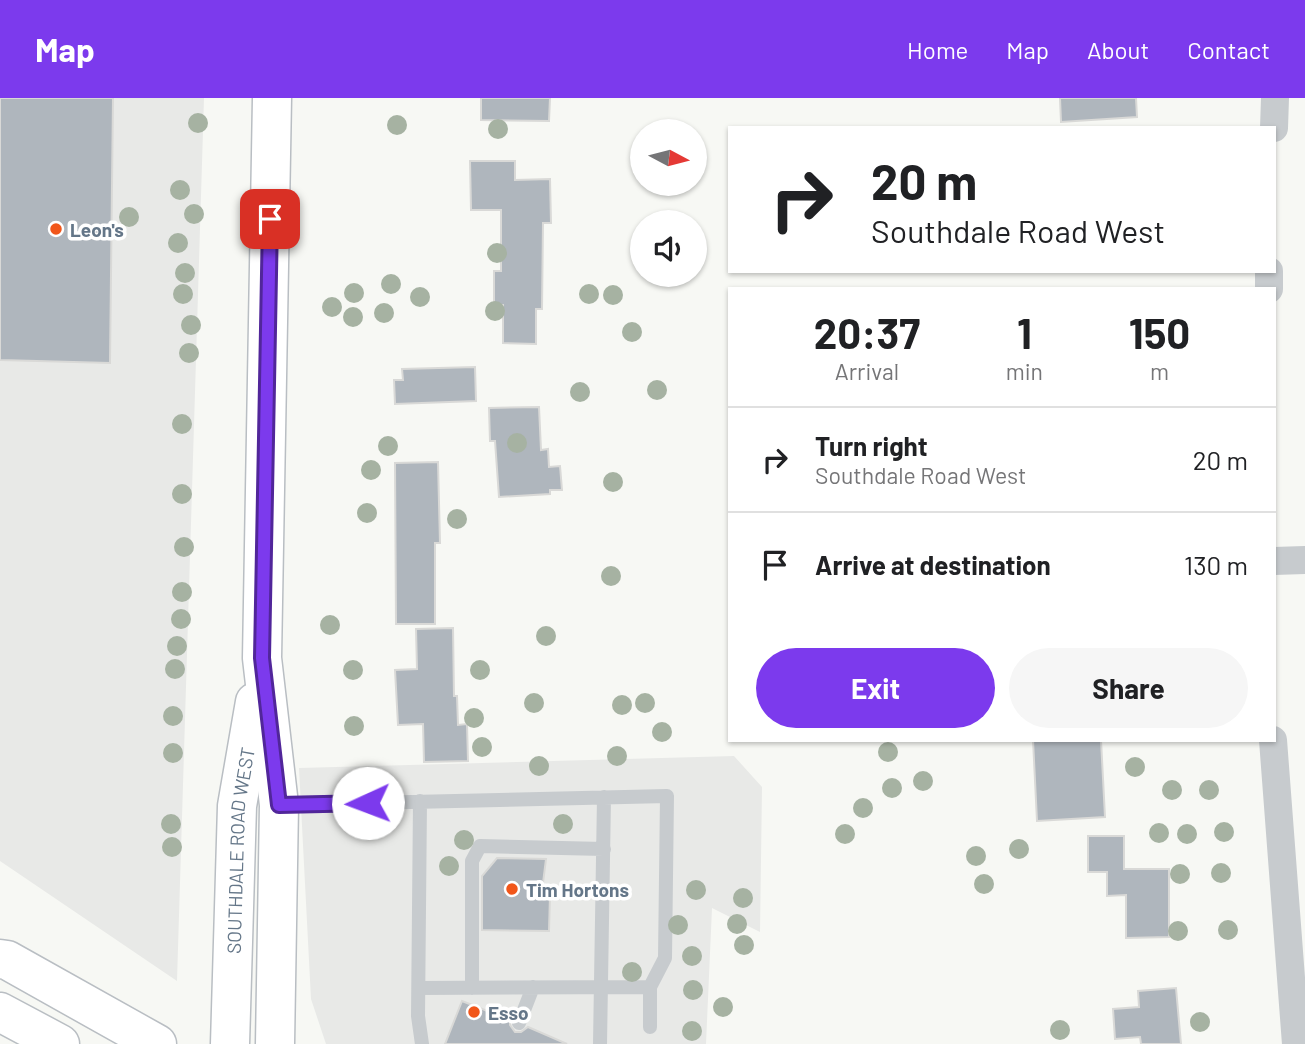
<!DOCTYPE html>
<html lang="en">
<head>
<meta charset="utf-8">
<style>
	:root { --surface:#fff; --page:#f6f6f6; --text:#202124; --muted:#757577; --line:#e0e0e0; --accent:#7c3aed }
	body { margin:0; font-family:Barlow,sans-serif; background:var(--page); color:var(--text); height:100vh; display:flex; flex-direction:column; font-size:26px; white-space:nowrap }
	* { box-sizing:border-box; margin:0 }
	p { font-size:23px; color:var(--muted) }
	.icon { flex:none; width:38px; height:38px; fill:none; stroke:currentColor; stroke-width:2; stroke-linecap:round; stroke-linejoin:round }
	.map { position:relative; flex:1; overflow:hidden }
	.details { position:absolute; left:728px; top:189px; width:548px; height:455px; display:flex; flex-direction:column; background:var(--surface); border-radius:0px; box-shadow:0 2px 5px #0004 }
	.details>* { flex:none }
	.banner { position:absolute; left:728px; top:28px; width:548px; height:147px; border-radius:0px; box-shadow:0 2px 5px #0004; background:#fff; color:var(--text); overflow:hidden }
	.needle { width:46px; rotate:97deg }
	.buttons { position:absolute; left:630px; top:21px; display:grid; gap:14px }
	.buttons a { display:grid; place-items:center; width:77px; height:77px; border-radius:50%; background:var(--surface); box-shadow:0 2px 5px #0004; font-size:35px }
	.pin { position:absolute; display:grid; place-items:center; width:60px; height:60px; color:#fff; margin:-30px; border-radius:14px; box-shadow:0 4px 10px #0006 }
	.me { position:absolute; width:77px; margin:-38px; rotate:268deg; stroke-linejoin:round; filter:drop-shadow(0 0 5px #0008) }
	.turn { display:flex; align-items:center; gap:24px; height:147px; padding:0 28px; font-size:32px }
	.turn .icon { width:91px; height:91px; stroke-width:2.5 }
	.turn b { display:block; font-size:49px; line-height:60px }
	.eta { display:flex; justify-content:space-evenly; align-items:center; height:119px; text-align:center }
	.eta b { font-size:42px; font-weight:700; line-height:49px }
	.action { display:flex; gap:14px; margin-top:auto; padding:14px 28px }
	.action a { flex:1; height:80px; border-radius:42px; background:var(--accent); color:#fff; font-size:28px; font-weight:700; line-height:80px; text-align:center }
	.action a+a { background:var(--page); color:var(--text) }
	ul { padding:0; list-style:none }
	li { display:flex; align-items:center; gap:21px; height:105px; padding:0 28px; border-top:2px solid var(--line) }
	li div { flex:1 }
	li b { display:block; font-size:26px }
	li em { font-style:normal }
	header { display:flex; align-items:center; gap:42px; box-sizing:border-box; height:98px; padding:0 35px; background:var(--accent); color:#fff }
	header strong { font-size:33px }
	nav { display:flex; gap:38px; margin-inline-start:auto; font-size:24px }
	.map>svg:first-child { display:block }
</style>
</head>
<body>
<header>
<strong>Map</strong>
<nav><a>Home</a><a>Map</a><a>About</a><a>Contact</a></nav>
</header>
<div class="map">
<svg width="1305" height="946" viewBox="0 0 1305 946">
	<rect width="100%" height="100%" fill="#f7f8f4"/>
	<path fill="#e8e9e7" d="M0,0H204L177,883L0,763Z
		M734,658L762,689L760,834L712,810L706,946H326L311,901L299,670Z"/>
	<path fill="#afb6bd" stroke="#d9d9d7" stroke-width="2" d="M0,0H113L110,265L0,262Z
		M481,0H550L549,23L481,22Z
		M1060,0H1136L1137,19L1061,24Z
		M470,63H515V82L550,81L551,125H543L542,211H536V246L503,245V207H494V173H501V112H471Z
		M475,269L476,303L395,306L394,282H403L402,271Z
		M539,309L541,352L548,351L549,369L560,368L562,392H550V396L499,399L495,343H490L489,310Z
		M438,364L440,445H435V526H396L395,365Z
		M453,530L454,598H457L458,627L467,626L468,663L424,664L423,626L398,627L395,572L417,571L416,531Z
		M1033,642H1101L1105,719L1037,723Z
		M1088,738H1124V771H1169V839L1126,840V797L1107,798V774H1088Z
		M497,760L546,761L543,785L550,797L549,833L482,832V778Z
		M1176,890L1181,946H1141L1140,939L1115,941L1113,911L1139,909L1138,893Z
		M462,903L510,922V927L515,934H521L528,929L567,946H445Z"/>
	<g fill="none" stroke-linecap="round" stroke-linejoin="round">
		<g stroke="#b9bec3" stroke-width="41">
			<g id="secondary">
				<path d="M272,0L262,560L279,707L275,946"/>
				<path d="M0,861L7,862L157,946"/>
				<path d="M0,914L60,946"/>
				<path id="s1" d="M230,946L237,708L255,604"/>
			</g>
		</g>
		<path stroke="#c7cbce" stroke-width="14" d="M420,703L418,918L422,946
			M280,707L667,698L665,860L650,889V929
			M419,890L650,889
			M472,890V763L480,748L604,751
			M519,925L533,889
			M600,946L604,699"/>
		<path stroke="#c7cbce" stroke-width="28" d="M1274,30L1275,0
			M1269,191V173
			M1274,463L1305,462
			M1273,642L1296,946"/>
		<use href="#secondary" stroke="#fff" stroke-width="38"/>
	</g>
	<g fill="#a6b2a2">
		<circle cx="198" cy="25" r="10"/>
		<circle cx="397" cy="27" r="10"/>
		<circle cx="498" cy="31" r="10"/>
		<circle cx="180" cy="92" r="10"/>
		<circle cx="194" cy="116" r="10"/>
		<circle cx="129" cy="119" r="10"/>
		<circle cx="178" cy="145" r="10"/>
		<circle cx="497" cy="155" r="10"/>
		<circle cx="185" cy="175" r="10"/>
		<circle cx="391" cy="186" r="10"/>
		<circle cx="354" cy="195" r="10"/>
		<circle cx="183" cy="196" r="10"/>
		<circle cx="589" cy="196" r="10"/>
		<circle cx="613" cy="197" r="10"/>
		<circle cx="420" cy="199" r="10"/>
		<circle cx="332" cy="209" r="10"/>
		<circle cx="495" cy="213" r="10"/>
		<circle cx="384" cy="215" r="10"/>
		<circle cx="353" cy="219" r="10"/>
		<circle cx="191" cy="227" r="10"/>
		<circle cx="632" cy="234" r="10"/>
		<circle cx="189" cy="255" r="10"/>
		<circle cx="657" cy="292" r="10"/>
		<circle cx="580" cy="294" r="10"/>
		<circle cx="182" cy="326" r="10"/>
		<circle cx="517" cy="345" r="10"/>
		<circle cx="388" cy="348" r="10"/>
		<circle cx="371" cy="372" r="10"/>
		<circle cx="613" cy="384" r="10"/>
		<circle cx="182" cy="396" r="10"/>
		<circle cx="367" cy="415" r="10"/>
		<circle cx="457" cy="421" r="10"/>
		<circle cx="184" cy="449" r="10"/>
		<circle cx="611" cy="478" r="10"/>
		<circle cx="182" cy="494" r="10"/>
		<circle cx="181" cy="521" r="10"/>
		<circle cx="330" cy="527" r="10"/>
		<circle cx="546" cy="538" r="10"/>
		<circle cx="177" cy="548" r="10"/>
		<circle cx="175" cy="571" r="10"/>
		<circle cx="353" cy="572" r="10"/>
		<circle cx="480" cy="572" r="10"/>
		<circle cx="534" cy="605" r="10"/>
		<circle cx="645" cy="605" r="10"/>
		<circle cx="622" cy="607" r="10"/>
		<circle cx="173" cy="618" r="10"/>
		<circle cx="474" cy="620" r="10"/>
		<circle cx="354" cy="628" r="10"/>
		<circle cx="662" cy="634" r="10"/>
		<circle cx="482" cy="649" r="10"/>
		<circle cx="888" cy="654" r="10"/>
		<circle cx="173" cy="655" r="10"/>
		<circle cx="617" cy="658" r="10"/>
		<circle cx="539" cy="668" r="10"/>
		<circle cx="1135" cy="669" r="10"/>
		<circle cx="923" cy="683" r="10"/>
		<circle cx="892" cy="690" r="10"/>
		<circle cx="1172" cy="692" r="10"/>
		<circle cx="1209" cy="692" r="10"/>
		<circle cx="863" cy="710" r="10"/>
		<circle cx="171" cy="726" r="10"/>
		<circle cx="563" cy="726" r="10"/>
		<circle cx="1224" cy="734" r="10"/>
		<circle cx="1159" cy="735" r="10"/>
		<circle cx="845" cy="736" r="10"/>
		<circle cx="1187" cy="736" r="10"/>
		<circle cx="464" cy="742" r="10"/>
		<circle cx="172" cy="749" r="10"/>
		<circle cx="1019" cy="751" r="10"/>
		<circle cx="976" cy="758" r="10"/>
		<circle cx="449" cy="768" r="10"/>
		<circle cx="1221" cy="775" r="10"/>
		<circle cx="1180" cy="776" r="10"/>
		<circle cx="984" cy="786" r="10"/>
		<circle cx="696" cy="792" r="10"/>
		<circle cx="743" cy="800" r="10"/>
		<circle cx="737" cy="826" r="10"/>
		<circle cx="678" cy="827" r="10"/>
		<circle cx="1228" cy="832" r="10"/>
		<circle cx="1178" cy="833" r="10"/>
		<circle cx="744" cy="847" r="10"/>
		<circle cx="692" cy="858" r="10"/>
		<circle cx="632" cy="874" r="10"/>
		<circle cx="693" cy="892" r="10"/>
		<circle cx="723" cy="909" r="10"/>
		<circle cx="1200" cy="924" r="10"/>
		<circle cx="1060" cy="932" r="10"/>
		<circle cx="692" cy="933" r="10"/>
	</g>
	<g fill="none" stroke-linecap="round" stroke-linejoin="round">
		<g stroke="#51269a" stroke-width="18">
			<path id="route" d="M270,121L262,560L279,707L368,705"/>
		</g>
		<use href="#route" stroke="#7c3aed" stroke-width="12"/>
	</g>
	<g fill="#f1561a" stroke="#fff" stroke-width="2.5">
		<circle cx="56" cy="131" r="7"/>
		<circle cx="512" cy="791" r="7"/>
		<circle cx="474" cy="914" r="7"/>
	</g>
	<g text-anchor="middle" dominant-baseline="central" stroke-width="7" stroke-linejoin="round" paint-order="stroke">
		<g font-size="19" font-weight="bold" fill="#647688" stroke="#fff" text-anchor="start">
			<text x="70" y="131">Leon's</text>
			<text x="526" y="791">Tim Hortons</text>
			<text x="488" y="914">Esso</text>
		</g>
		<g font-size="19" fill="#647688" stroke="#fff">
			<text stroke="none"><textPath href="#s1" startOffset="194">SOUTHDALE ROAD WEST</textPath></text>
		</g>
	</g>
</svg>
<div class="buttons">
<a><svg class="needle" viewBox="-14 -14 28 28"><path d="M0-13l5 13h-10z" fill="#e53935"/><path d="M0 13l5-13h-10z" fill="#757577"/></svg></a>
<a><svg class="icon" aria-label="sound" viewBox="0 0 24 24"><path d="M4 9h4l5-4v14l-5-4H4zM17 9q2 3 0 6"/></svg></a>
</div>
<div class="pin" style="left:270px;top:121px;background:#d93025"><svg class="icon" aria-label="arrive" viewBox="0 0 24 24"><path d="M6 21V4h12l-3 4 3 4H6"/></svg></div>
<svg class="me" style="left:368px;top:705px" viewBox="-20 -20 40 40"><circle r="19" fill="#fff"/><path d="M0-13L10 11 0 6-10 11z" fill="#7c3aed"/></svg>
<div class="banner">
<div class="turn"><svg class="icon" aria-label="right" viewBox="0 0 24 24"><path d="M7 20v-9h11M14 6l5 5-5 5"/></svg><div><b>20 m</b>Southdale Road West</div></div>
</div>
<section class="details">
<div class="eta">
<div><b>20:37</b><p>Arrival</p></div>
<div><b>1</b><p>min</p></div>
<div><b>150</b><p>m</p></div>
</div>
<ul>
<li><svg class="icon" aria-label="right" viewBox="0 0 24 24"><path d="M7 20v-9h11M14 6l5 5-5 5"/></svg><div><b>Turn right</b><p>Southdale Road West</p></div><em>20 m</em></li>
<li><svg class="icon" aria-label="arrive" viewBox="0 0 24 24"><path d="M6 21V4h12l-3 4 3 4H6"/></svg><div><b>Arrive at destination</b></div><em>130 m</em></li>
</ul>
<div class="action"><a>Exit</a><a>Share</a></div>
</section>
</div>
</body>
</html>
